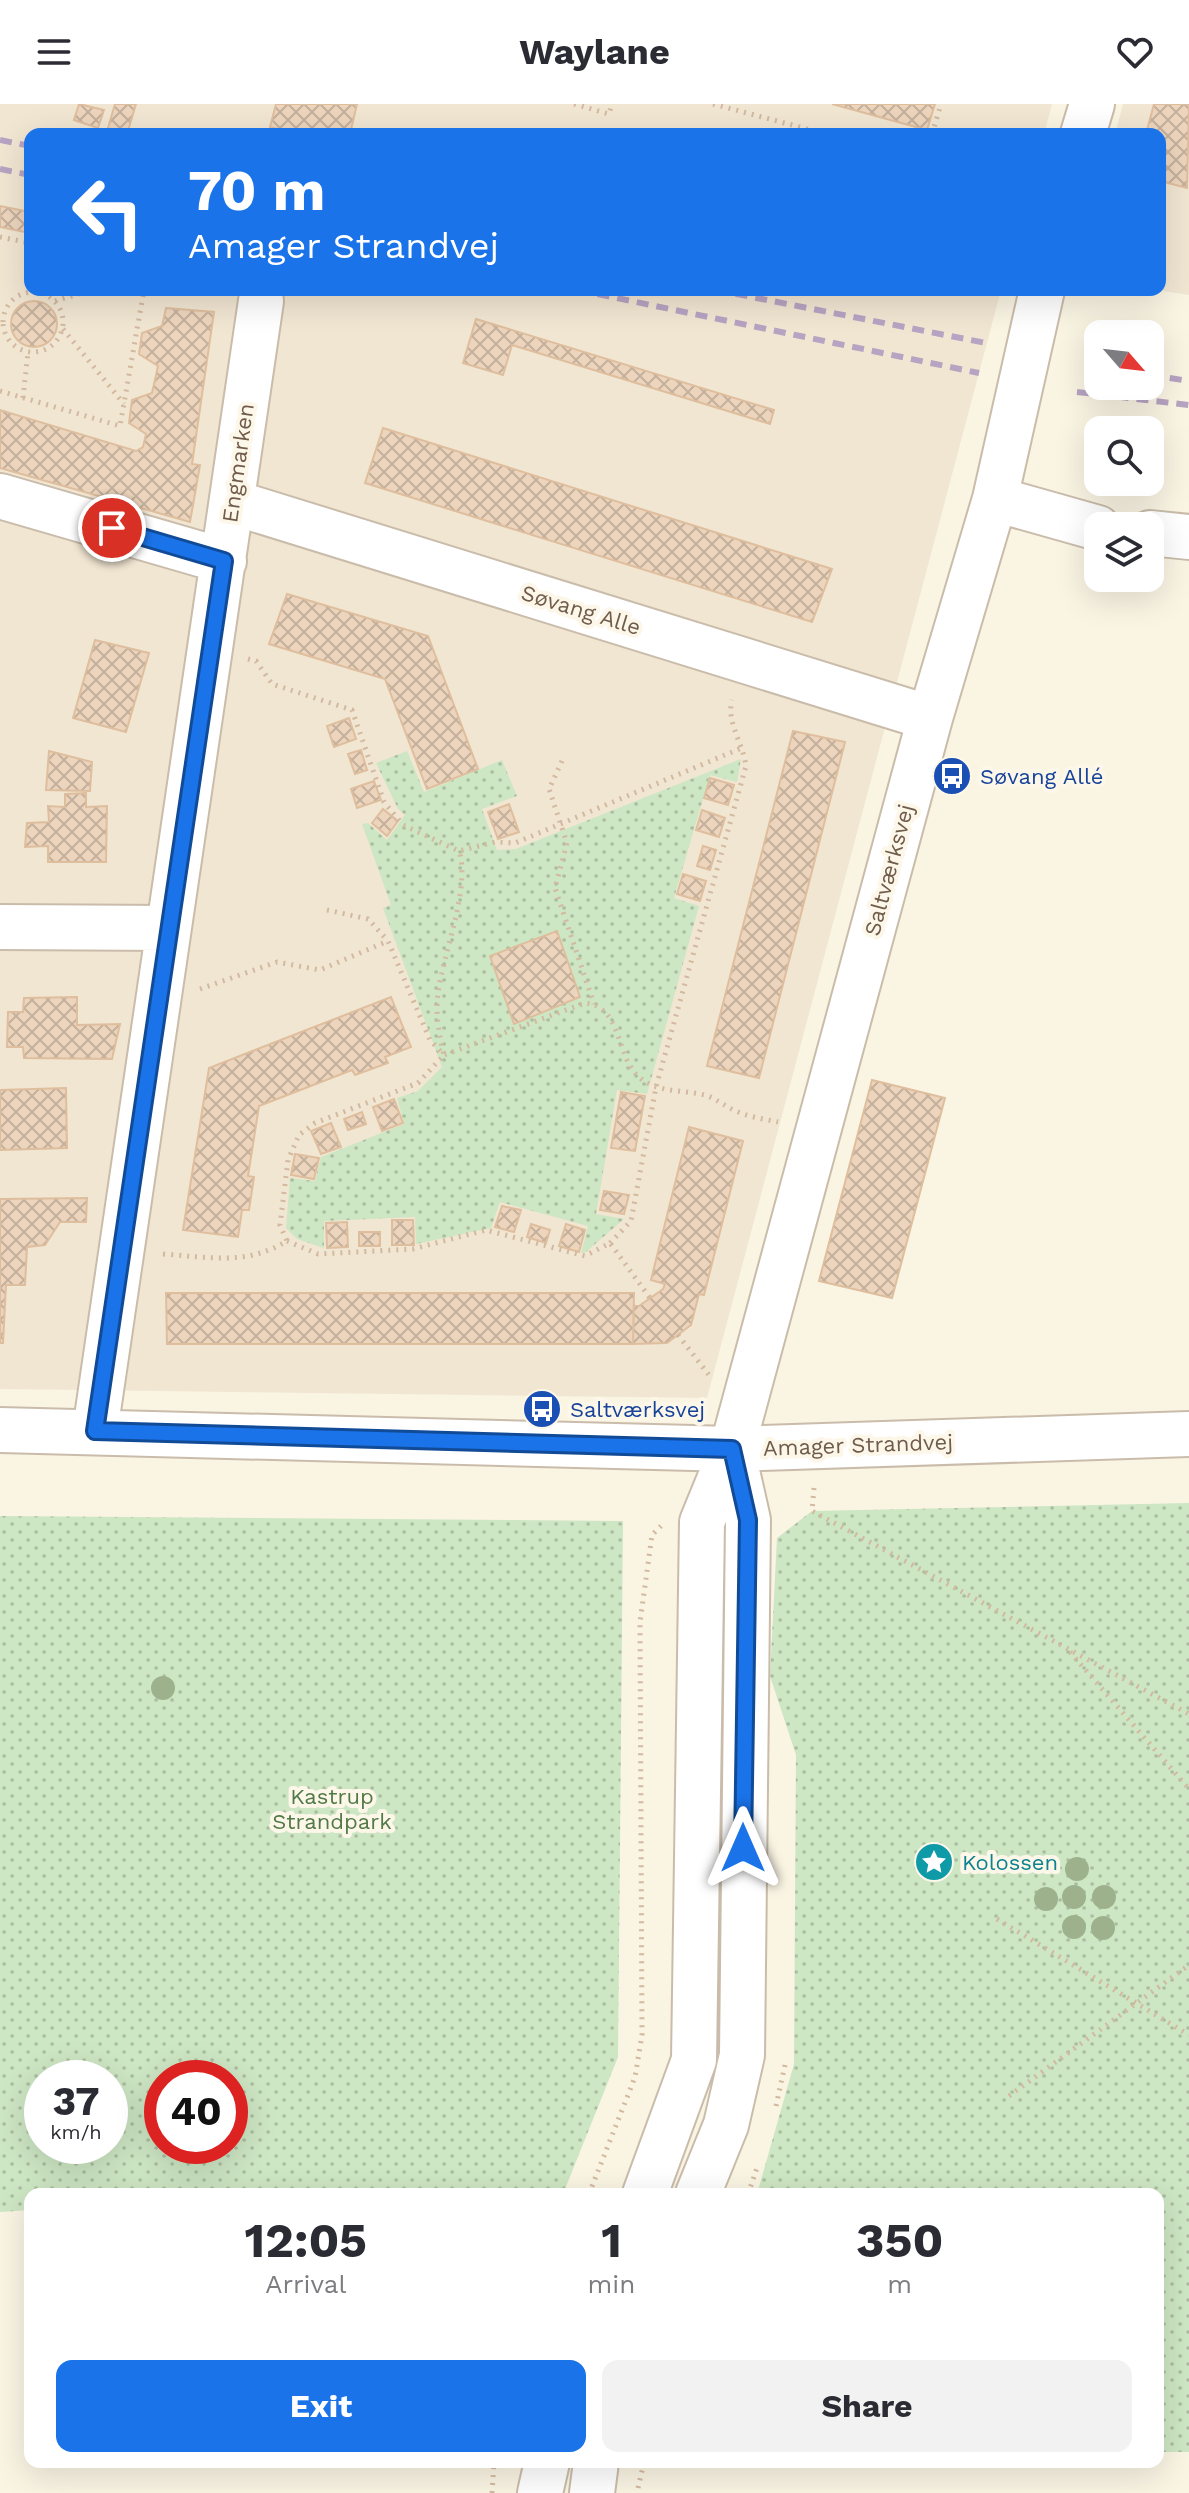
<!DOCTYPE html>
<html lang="en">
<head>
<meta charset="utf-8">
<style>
	:root { --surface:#fff; --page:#f2f2f3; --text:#2b2b33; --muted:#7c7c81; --accent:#1a73e8 }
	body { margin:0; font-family:"Work Sans",sans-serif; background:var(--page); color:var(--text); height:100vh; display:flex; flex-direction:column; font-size:30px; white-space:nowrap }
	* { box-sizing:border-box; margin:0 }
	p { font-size:26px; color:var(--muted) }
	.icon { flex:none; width:44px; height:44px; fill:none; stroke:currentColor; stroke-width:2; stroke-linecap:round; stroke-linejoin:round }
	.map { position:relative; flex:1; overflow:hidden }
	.panel { position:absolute; left:24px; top:2084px; width:1140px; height:280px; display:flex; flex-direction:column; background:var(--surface); border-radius:16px; box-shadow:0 8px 32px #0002 }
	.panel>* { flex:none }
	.top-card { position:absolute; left:24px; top:24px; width:1142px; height:168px; border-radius:16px; box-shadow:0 8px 32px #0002; background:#1a73e8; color:#fff; overflow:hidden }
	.needle { width:52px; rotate:118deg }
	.controls { position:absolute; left:1084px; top:216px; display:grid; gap:16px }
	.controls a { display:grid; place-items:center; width:80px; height:80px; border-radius:16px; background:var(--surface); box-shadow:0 8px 32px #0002; font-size:40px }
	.speed { position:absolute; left:24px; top:1956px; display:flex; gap:16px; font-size:40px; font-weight:700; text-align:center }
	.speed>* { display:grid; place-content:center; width:104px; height:104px; border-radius:50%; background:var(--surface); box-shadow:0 8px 32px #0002; line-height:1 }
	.speed small { font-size:20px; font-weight:400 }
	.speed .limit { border:12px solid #d22; background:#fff; color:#111 }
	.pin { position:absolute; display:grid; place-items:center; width:68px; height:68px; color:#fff; margin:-34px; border:4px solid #fff; border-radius:50%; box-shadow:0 2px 8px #0007 }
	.me { position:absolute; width:88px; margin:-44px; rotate:0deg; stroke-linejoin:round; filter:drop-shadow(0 0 6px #0008) }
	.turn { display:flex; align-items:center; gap:28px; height:168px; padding:0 32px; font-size:36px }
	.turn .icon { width:104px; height:104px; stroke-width:2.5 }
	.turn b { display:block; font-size:56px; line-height:68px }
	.eta { display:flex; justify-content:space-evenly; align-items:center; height:136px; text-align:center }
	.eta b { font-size:48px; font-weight:700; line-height:56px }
	.action { display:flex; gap:16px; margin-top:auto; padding:16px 32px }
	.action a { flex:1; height:92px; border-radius:16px; background:var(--accent); color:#fff; font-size:32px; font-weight:700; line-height:92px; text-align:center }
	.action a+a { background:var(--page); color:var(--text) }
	header { display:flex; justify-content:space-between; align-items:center; height:104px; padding:0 32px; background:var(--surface); font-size:36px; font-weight:700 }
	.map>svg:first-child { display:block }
</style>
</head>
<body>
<header><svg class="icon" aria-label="menu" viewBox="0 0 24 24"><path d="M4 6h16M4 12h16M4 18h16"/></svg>Waylane<svg class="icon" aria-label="heart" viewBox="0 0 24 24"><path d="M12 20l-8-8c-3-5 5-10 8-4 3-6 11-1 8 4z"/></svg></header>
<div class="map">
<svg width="1189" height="2389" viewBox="0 0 1189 2389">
	<defs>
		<pattern id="park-dots" width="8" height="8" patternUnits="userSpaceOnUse" patternTransform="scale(2)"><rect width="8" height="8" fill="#cde6c3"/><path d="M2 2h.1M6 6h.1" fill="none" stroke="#abbea0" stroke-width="1.8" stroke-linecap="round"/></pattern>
		<pattern id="building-cross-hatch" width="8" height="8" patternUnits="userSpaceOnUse" patternTransform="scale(2)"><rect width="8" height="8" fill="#edd5bd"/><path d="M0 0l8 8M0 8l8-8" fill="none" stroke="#c4b09c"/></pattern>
	</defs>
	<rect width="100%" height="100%" fill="#faf4e3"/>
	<path fill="#f1e6d2" d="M0,0H1052L1044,30H30V186H1001L707,1294L0,1285Z
		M1123,0H1189V191L1157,186H1160V30H1115Z"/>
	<path fill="url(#park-dots)" fill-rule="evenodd" d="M407,647L424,688L502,656L517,692L482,705L497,746L516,745L741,655L737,678L710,671L674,794L699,802L647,990L617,986L596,1110L624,1115L586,1148L581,1149L588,1122L500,1098L491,1124L416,1140L415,1113L324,1117V1144L297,1135L286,1124L290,1074L315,1077L321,1053L404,1020L397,994L418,987L442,963L383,804L391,801L362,720L368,719L387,736L405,711L398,705L376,659Z
		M1189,1399V2348H1158V2090H757L794,1960L796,1651L770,1572L777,1434L812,1407Z
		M0,1412L623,1417L618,1953L563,2090H456L455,2085L353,2090H30V2106L0,2108ZM42,1974H110V2042H42ZM162,1974H230V2042H162Z"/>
	<path fill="url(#building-cross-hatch)" stroke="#dfbe9e" stroke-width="2" d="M79,0L104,6L98,24L74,16Z
		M115,0H136L127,30L108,24Z
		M276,0H357L350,30L328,27L327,30H296L270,23Z
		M832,0H935L927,26Z
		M1154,0H1189L1187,84L1160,77V30H1146Z
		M0,102L30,108V129L0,123Z
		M11 220a23 23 0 1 1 46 0a23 23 0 1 1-46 0Z
		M166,204L214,208L192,360L200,361L190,418L0,364V306L136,347L143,343L146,330L129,319L132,296L152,289L158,262L139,250L142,229L162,222Z
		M476,215L774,306L770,320L512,241L503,271L463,259Z
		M383,324L832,465L812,518L365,379Z
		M287,490L428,532L478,665L427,685L385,575L269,540Z
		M95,536L149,549L126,628L73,614Z
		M349,614L356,635L334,643L327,622Z
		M793,627L845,638L759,974L707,962Z
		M361,646L367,666L355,670L348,650Z
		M49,647L92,658L90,687L46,686Z
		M710,674L734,681L728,701L704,694Z
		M374,677L381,696L357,704L351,685Z
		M86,689V703L107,702L106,758H48V742L25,743L27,719L49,718L48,702L65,703V690Z
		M509,700L519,728L498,735L488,708Z
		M383,705L398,717L387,732L372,719Z
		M702,706L725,714L719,733L696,726Z
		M703,742L716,746L710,766L697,762Z
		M683,770L706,777L700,797L677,790Z
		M557,827L580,893L514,920L490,852Z
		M77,893V921L120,920L112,955L24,954L23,943H7L8,908H23L24,894Z
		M391,893L411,943L385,953L388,959L355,971L352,966L259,1002L248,1072L254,1073L249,1106H242L238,1133L183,1126L209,964Z
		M872,976L945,994L892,1194L819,1177Z
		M66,984L67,1044L0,1046V986Z
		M621,988L645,992L635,1047L611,1044Z
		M394,995L403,1019L382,1027L373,1003Z
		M362,1008L366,1020L348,1026L344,1015Z
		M331,1019L341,1043L321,1050L311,1027Z
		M689,1023L743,1037L704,1191L699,1190L691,1221L667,1239L633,1240L634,1201L639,1202L663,1185L665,1180L651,1176Z
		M295,1050L319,1054L314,1075L291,1071Z
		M604,1087L629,1091L624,1110L600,1106Z
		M87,1094L86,1118H60L45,1141L27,1143L25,1181H6L3,1239H0V1095Z
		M502,1102L521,1106L514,1128L495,1123Z
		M392,1116H413L414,1141H392Z
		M347,1118L348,1143L327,1144L326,1119Z
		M531,1120L550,1126L546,1139L527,1133Z
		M566,1120L585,1126L579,1148L559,1142Z
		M359,1128H380V1142H359Z
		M166,1189H634L633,1240H167Z"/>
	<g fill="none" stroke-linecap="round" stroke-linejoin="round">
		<g stroke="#cabcaa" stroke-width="48">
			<path id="minor" d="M1083,30L1092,0
				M0,392L224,457
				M995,395L1098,424
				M232,398L930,614
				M1150,429L1189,433
				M0,823L169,824
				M0,1326L732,1345L1189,1330
				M95,1327L261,197
				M645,2090L694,1956L702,1418L732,1345L930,614L995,395L1042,186
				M698,2090L726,2021L742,1951L748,1416L732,1345
				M540,2389L547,2358
				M592,2389L596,2358"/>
		</g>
		<path stroke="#d2b9a0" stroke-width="5" stroke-dasharray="2 6" stroke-linecap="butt" d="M574,0L609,10L612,0
			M713,0L826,30
			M932,30L941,0
			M0,133L30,139
			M3 218a30 30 0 1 1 60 0a30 30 0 1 1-60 0Z
			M55,197L91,186
			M63,225L124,300
			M0,287L120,322L144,186
			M23,294L28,248
			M248,555L256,557L272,580L352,606L384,698L403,721L459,747L495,738L515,739L744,643
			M562,657L549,685L567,739L555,784L594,900
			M327,806L368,815L388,837
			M200,885L277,858L320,866L388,837L430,936L444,951L585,899C622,903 616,951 637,971C655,990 685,985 708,992C718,996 726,1003 736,1007C749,1013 764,1015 778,1018
			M287,1137L318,1150L413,1145L486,1126L585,1152L610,1139L650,1194
			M610,1139L631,1117L656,983L746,662C743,639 726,618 732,596
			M163,1150C209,1153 246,1162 287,1137L280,1121L288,1056L299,1031L315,1019L418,979L444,951C439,931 435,909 438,889C443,850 471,783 459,747
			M678,1231L709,1271
			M814,1384L812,1407L1189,1610
			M1070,1548L1189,1685
			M997,1815L1189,1931
			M1009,1992L1189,1861
			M776,2002L785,1961
			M589,2090L635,1973L642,1931L640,1518L652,1431L661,1422
			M748,2090L758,2061
			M638,2384L644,2358
			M492,2389L494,2358"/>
		<use href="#minor" stroke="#fff" stroke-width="44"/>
		<path stroke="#b7a3c2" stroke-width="6" stroke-dasharray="12 8" stroke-linecap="butt" d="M0,36L30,42
			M0,65L30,71
			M578,186L979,269
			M716,186L986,239
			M1085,260L1098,263
			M1150,271L1189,277
			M1077,288L1189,301"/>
	</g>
	<g fill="#9db18d">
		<circle cx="163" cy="1584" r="12"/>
		<circle cx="1077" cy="1765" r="12"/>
		<circle cx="1074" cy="1793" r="12"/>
		<circle cx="1104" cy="1793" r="12"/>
		<circle cx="1046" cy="1795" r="12"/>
		<circle cx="1074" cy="1823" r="12"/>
		<circle cx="1103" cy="1824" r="12"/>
	</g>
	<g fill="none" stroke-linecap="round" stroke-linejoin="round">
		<g stroke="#114b97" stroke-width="20">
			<path id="route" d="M112,424L224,457L95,1327L732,1345L748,1416L743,1744"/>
		</g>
		<use href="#route" stroke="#1a73e8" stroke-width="14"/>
	</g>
	<defs>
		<g id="bus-disc" transform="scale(2)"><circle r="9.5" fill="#1a4fb4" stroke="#fdf7e9"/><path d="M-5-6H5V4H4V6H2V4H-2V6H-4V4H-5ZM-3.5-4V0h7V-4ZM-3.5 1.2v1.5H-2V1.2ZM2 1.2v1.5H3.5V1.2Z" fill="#fff"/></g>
		<g id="sight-disc" transform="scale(2)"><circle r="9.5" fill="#0f9aa8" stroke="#fdf7e9"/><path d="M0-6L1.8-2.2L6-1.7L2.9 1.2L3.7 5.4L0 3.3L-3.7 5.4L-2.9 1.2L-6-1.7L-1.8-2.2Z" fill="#fff"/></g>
	</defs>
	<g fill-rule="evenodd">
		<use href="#bus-disc" x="952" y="672"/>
		<use href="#bus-disc" x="542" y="1305"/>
		<use href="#sight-disc" x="934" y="1758"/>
	</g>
	<g text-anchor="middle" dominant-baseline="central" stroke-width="8" stroke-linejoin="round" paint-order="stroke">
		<g font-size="22" fill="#705c4b" stroke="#fdf7e9">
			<text transform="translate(238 359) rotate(-82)">Engmarken</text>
			<text transform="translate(581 506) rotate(17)">Søvang Alle</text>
			<text transform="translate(889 766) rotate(-75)">Saltværksvej</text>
			<text transform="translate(858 1341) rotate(-2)">Amager Strandvej</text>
		</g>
		<g font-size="22" fill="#164399" stroke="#fdf7e9" text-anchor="start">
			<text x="980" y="672">Søvang Allé</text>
			<text x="570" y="1305">Saltværksvej</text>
		</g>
		<g font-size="22" fill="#517a47" stroke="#fdf7e9">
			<text x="332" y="1692">Kastrup<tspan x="332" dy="25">Strandpark</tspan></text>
		</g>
		<g font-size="22" fill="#0d838f" stroke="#fdf7e9" text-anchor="start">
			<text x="962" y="1758">Kolossen</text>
		</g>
	</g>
</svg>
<div class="controls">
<a><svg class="needle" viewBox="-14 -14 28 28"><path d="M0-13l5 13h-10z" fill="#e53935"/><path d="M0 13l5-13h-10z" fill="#7c7c81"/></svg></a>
<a><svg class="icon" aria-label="search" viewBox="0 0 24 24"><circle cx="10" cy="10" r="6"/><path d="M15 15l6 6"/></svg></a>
<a><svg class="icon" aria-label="layers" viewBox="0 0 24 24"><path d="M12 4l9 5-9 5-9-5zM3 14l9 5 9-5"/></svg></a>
</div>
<div class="speed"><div>37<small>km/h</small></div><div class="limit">40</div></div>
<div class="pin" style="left:112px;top:424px;background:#d93025"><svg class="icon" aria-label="arrive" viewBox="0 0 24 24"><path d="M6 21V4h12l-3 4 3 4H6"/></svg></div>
<svg class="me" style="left:743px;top:1744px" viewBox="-20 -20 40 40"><path d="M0-17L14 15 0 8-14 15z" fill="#1a73e8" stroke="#fff" stroke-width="4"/></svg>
<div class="top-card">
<div class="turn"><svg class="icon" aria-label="left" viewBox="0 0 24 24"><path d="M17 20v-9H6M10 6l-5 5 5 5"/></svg><div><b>70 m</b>Amager Strandvej</div></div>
</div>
<section class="panel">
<div class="eta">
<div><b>12:05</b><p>Arrival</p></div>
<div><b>1</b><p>min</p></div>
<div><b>350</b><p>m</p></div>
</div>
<div class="action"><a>Exit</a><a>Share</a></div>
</section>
</div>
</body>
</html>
